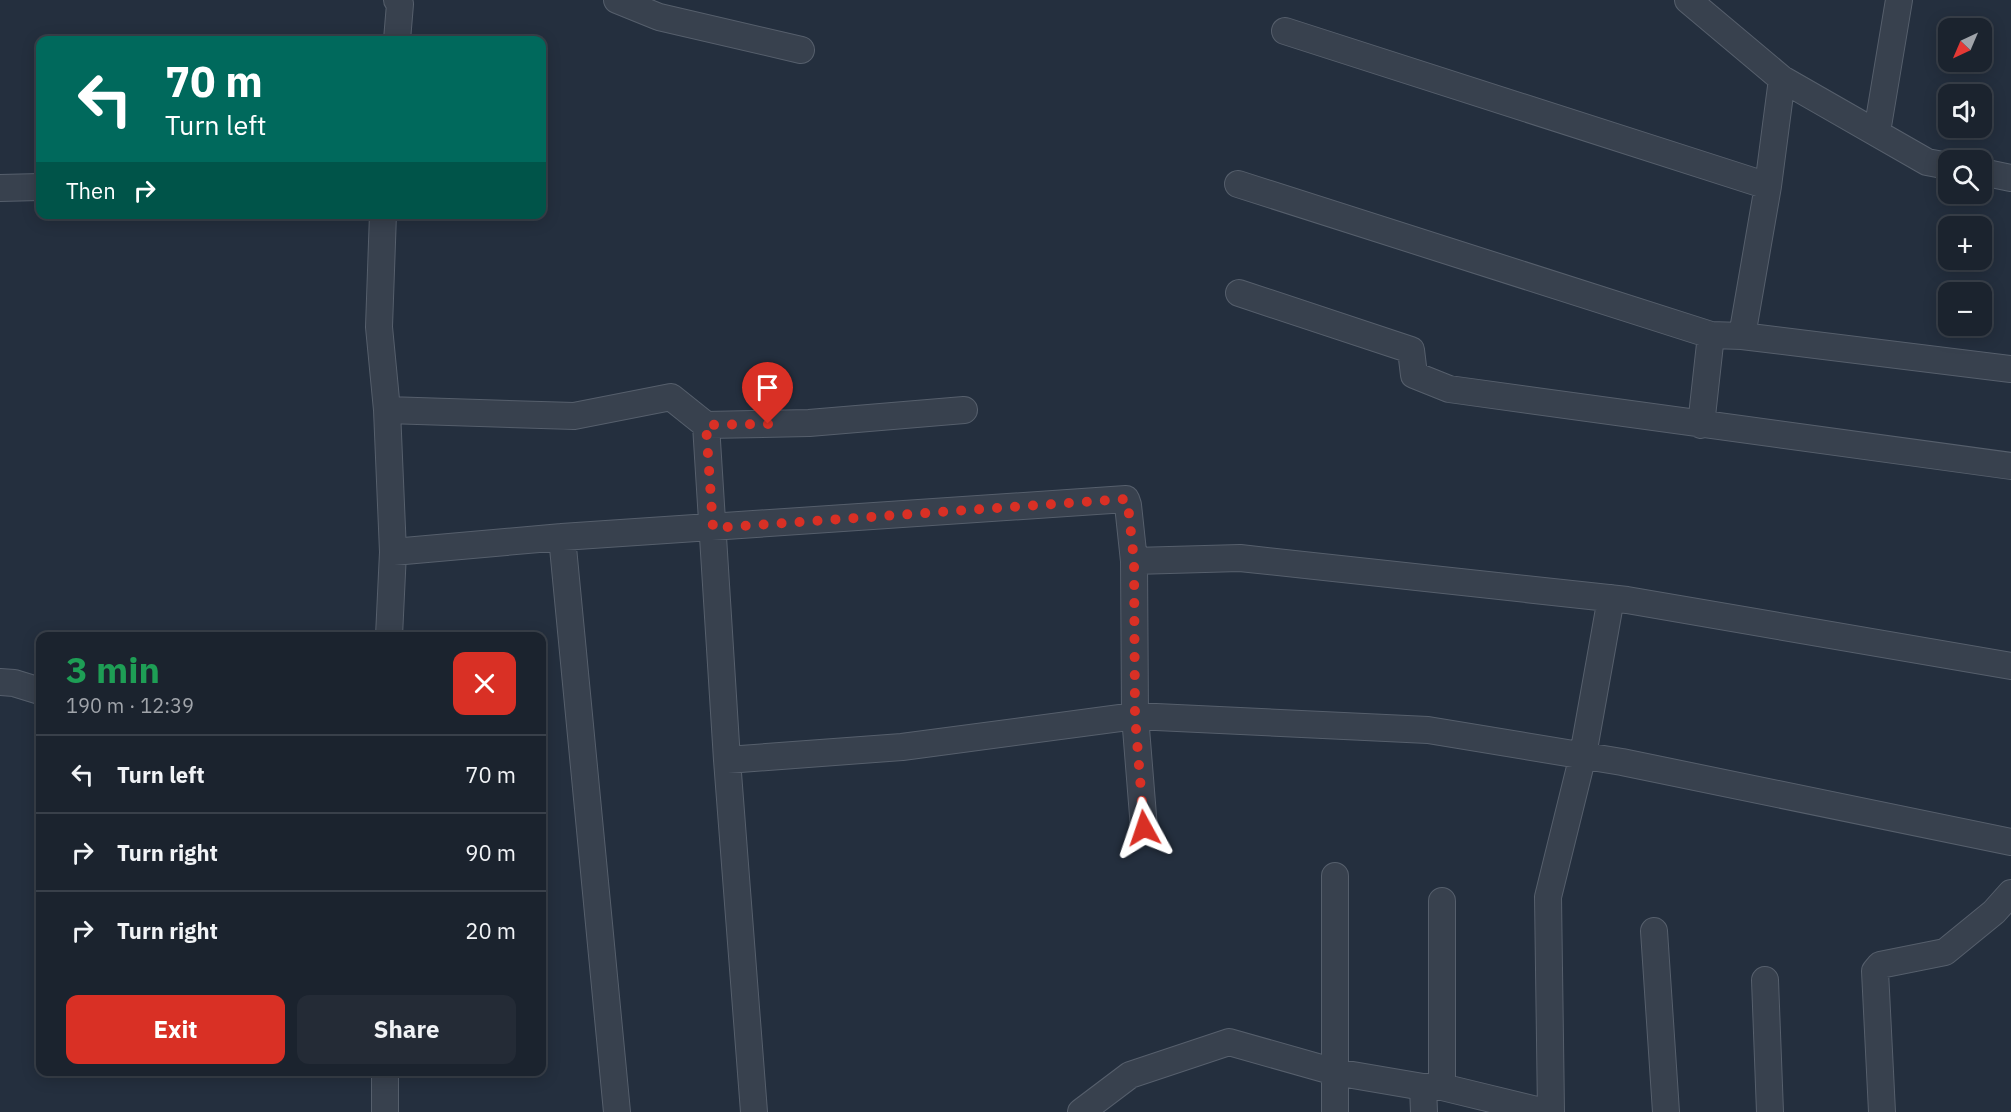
<!DOCTYPE html>
<html lang="en">
<head>
<meta charset="utf-8">
<style>
	:root { --surface:#1b232e; --page:#242b36; --text:#f1f3f6; --muted:#a0a4aa; --line:#39404a; --accent:#d93025 }
	body { margin:0; font-family:"IBM Plex Sans",sans-serif; background:var(--page); color:var(--text); height:100vh; display:flex; flex-direction:column; font-size:22px; white-space:nowrap }
	* { box-sizing:border-box; margin:0 }
	p { font-size:20px; color:var(--muted) }
	.icon { flex:none; width:33px; height:33px; fill:none; stroke:currentColor; stroke-width:2; stroke-linecap:round; stroke-linejoin:round }
	.map { position:relative; flex:1; overflow:hidden }
	.drawer { position:absolute; left:36px; top:632px; width:510px; height:444px; display:flex; flex-direction:column; background:var(--surface); border-radius:12px; box-shadow:0 3px 15px #0003,0 0 0 2px var(--line) }
	.drawer>* { flex:none }
	.hud { position:absolute; left:36px; top:36px; width:510px; height:183px; border-radius:12px; box-shadow:0 3px 15px #0003,0 0 0 2px var(--line); background:#00695c; color:#fff; overflow:hidden }
	.needle { width:39px; rotate:224deg }
	.buttons { position:absolute; left:1938px; top:18px; display:grid; gap:12px }
	.buttons a { display:grid; place-items:center; width:54px; height:54px; border-radius:12px; background:var(--surface); box-shadow:0 3px 15px #0003,0 0 0 2px var(--line); font-size:30px }
	.pin { position:absolute; display:grid; place-items:center; width:51px; height:51px; color:#fff; margin:-62px -26px; border-radius:50% 50% 50% 0; rotate:-45deg; box-shadow:0 0 6px #0007 }
	.pin .icon { rotate:45deg }
	.me { position:absolute; width:66px; margin:-33px; rotate:355deg; stroke-linejoin:round; filter:drop-shadow(0 0 4px #0008) }
	.turn { display:flex; align-items:center; gap:21px; height:126px; padding:0 30px; font-size:27px }
	.turn .icon { width:78px; height:78px; stroke-width:2.5 }
	.turn b { display:block; font-size:42px; line-height:51px }
	.then { display:flex; align-items:center; height:57px; padding:0 30px; background:#0003; gap:12px; font-size:22px }
	.round { display:grid; place-items:center; flex:none; width:63px; height:63px; border-radius:12px; background:var(--page) }
	.overview { display:flex; align-items:center; justify-content:space-between; height:102px; padding:0 30px }
	h1 { font-size:36px; font-weight:700; line-height:45px; color:#1e9e55 }
	.cta { display:flex; gap:12px; margin-top:auto; padding:12px 30px }
	.cta a { flex:1; height:69px; border-radius:12px; background:var(--accent); color:#fff; font-size:24px; font-weight:700; line-height:69px; text-align:center }
	.cta a+a { background:var(--page); color:var(--text) }
	ul { padding:0; list-style:none }
	li { display:flex; align-items:center; gap:18px; height:78px; padding:0 30px; border-top:2px solid var(--line) }
	li div { flex:1 }
	li b { display:block; font-size:22px }
	li em { font-style:normal }
	.map>svg:first-child { display:block }
</style>
</head>
<body>
<div class="map">
<svg width="2011" height="1112" viewBox="0 0 2011 1112">
	<rect width="100%" height="100%" fill="#242f3e"/>
	<g fill="none" stroke-linecap="round" stroke-linejoin="round">
		<g stroke="#565f6c" stroke-width="28">
			<path id="street" d="M617,0L659,17L801,50
				M1688,0L1782,79L1927,162L1948,166
				M1285,31L1768,186
				M397,40L400,4L397,0
				M1877,132L1899,0
				M1982,172L2011,178
				M1238,184L1711,335L1742,336L2011,369
				M0,188L40,187
				M383,214L379,327L387,410L393,552L389,636
				M1239,293L1411,350L1414,375L1449,389L2011,466
				M1742,336L1768,186L1782,79
				M387,410L574,416L671,397L706,425L727,760L754,1112
				M706,425L809,423L964,410
				M1701,425L1711,335
				M562,537L617,1112
				M393,552L562,537L1126,499L1128,505L1134,561L1135,716L1144,828
				M1134,561L1240,558L1627,600L2011,666
				M0,682L14,683L40,691
				M727,760L902,747L1135,716L1428,730L1622,762L2011,842
				M1442,901V1087
				M1654,931L1666,1112
				M1765,980L1770,1112
				M1423,1087L1424,1112
				M385,1112V1071
				M1081,1112L1130,1075L1229,1042L1335,1072L1423,1087H1442L1545,1112
				M1335,1112V876
				M1551,1112L1548,897L1583,755L1611,598
				M1882,1112L1875,971L1880,965L1945,952L1994,912L2011,893"/>
		</g>
		<use href="#street" stroke="#38414e" stroke-width="26"/>
	</g>
	<g fill="none" stroke-linecap="round" stroke-linejoin="round">
		<path stroke="#d93025" stroke-width="10" stroke-dasharray="0 18" d="M768,424L706,425L713,528L1126,499L1128,505L1134,561L1135,716L1144,828"/>
	</g>
</svg>
<div class="buttons">
<a><svg class="needle" viewBox="-14 -14 28 28"><path d="M0-13l5 13h-10z" fill="#e53935"/><path d="M0 13l5-13h-10z" fill="#a0a4aa"/></svg></a>
<a><svg class="icon" aria-label="sound" viewBox="0 0 24 24"><path d="M4 9h4l5-4v14l-5-4H4zM17 9q2 3 0 6"/></svg></a>
<a><svg class="icon" aria-label="search" viewBox="0 0 24 24"><circle cx="10" cy="10" r="6"/><path d="M15 15l6 6"/></svg></a>
<a>+</a>
<a>−</a>
</div>
<div class="pin" style="left:768px;top:424px;background:#d93025"><svg class="icon" aria-label="arrive" viewBox="0 0 24 24"><path d="M6 21V4h12l-3 4 3 4H6"/></svg></div>
<svg class="me" style="left:1144px;top:828px" viewBox="-20 -20 40 40"><path d="M0-17L14 15 0 8-14 15z" fill="#d93025" stroke="#fff" stroke-width="4"/></svg>
<div class="hud">
<div class="turn"><svg class="icon" aria-label="left" viewBox="0 0 24 24"><path d="M17 20v-9H6M10 6l-5 5 5 5"/></svg><div><b>70 m</b>Turn left</div></div>
<div class="then">Then<svg class="icon" aria-label="right" viewBox="0 0 24 24"><path d="M7 20v-9h11M14 6l5 5-5 5"/></svg></div>
</div>
<section class="drawer">
<div class="overview"><div><h1>3 min</h1><p>190 m · 12:39</p></div><a class="round" style="background:#d93025;color:#fff"><svg class="icon" aria-label="close" viewBox="0 0 24 24"><path d="M6 6l12 12M18 6L6 18"/></svg></a></div>
<ul>
<li><svg class="icon" aria-label="left" viewBox="0 0 24 24"><path d="M17 20v-9H6M10 6l-5 5 5 5"/></svg><div><b>Turn left</b></div><em>70 m</em></li>
<li><svg class="icon" aria-label="right" viewBox="0 0 24 24"><path d="M7 20v-9h11M14 6l5 5-5 5"/></svg><div><b>Turn right</b></div><em>90 m</em></li>
<li><svg class="icon" aria-label="right" viewBox="0 0 24 24"><path d="M7 20v-9h11M14 6l5 5-5 5"/></svg><div><b>Turn right</b></div><em>20 m</em></li>
</ul>
<div class="cta"><a>Exit</a><a>Share</a></div>
</section>
</div>
</body>
</html>
